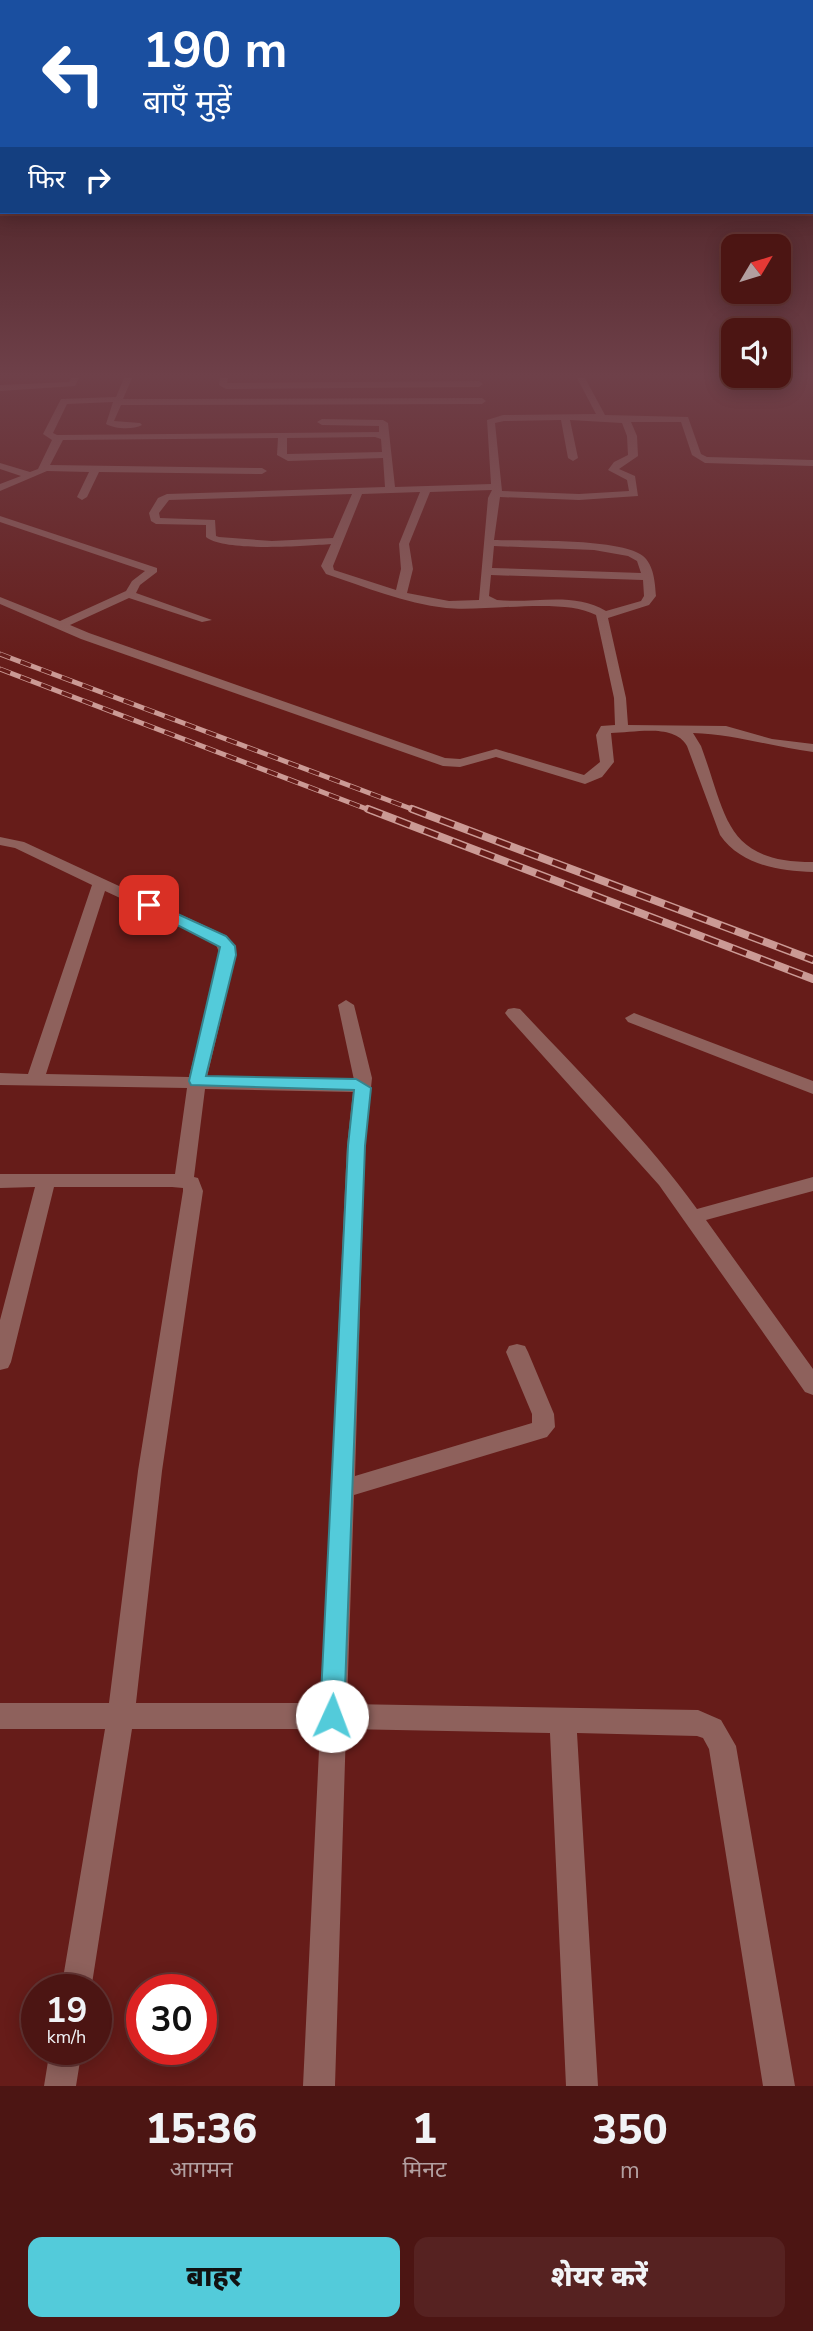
<!DOCTYPE html>
<html lang="hi">
<head>
<meta charset="utf-8">
<style>
	:root { --surface:#4c1513; --page:#562221; --text:#f1f3f6; --muted:#b29fa0; --line:#633433; --accent:#53cbda }
	body { margin:0; font-family:"Nunito Sans","Noto Sans Devanagari",sans-serif; background:var(--page); color:var(--text); height:100vh; display:flex; flex-direction:column; font-size:26px; white-space:nowrap }
	* { box-sizing:border-box; margin:0 }
	p { font-size:23px; color:var(--muted) }
	.icon { flex:none; width:38px; height:38px; fill:none; stroke:currentColor; stroke-width:2; stroke-linecap:round; stroke-linejoin:round }
	.map { position:relative; height:2086px; overflow:hidden }
	.sheet { display:flex; flex-direction:column; background:var(--surface); flex:1 }
	.sheet>* { flex:none }
	.top-card { position:absolute; left:0px; top:0px; width:814px; height:214px; box-shadow:0 4px 18px #0003,0 0 0 2px var(--line); background:#1a4fa0; color:#fff; overflow:hidden }
	.needle { width:46px; rotate:52deg }
	.tools { position:absolute; left:721px; top:234px; display:grid; gap:14px }
	.tools a { display:grid; place-items:center; width:70px; height:70px; border-radius:14px; background:var(--surface); box-shadow:0 4px 18px #0003,0 0 0 2px var(--line); font-size:35px }
	.speed { position:absolute; left:21px; top:1974px; display:flex; gap:14px; font-size:35px; font-weight:700; text-align:center }
	.speed>* { display:grid; place-content:center; width:91px; height:91px; border-radius:50%; background:var(--surface); box-shadow:0 4px 18px #0003,0 0 0 2px var(--line); line-height:1 }
	.speed small { font-size:18px; font-weight:400 }
	.speed .limit { border:10px solid #d22; background:#fff; color:#111 }
	.pin { position:absolute; display:grid; place-items:center; width:60px; height:60px; color:#fff; margin:-30px; border-radius:14px; box-shadow:0 4px 10px #0006 }
	.me { position:absolute; width:77px; margin:-38px; rotate:2deg; stroke-linejoin:round; filter:drop-shadow(0 0 5px #0008) }
	.turn { display:flex; align-items:center; gap:24px; height:147px; padding:0 28px; font-size:32px }
	.turn .icon { width:91px; height:91px; stroke-width:2.5 }
	.turn b { display:block; font-size:49px; line-height:60px }
	.then { display:flex; align-items:center; height:66px; padding:0 28px; background:#0003; gap:14px; font-size:26px }
	.eta { display:flex; justify-content:space-evenly; align-items:center; height:119px; text-align:center }
	.eta b { font-size:42px; font-weight:800; line-height:49px }
	.action { display:flex; gap:14px; margin-top:auto; padding:14px 28px }
	.action a { flex:1; height:80px; border-radius:14px; background:var(--accent); color:#111; font-size:28px; font-weight:800; line-height:80px; text-align:center }
	.action a+a { background:var(--page); color:var(--text) }
	.map>svg:first-child { display:block }
</style>
</head>
<body>
<div class="map">
<svg width="813" height="2086" viewBox="0 0 813 2086">
	<rect width="100%" height="100%" fill="#661c19"/>
	<g fill="none" stroke-linecap="round" stroke-linejoin="round">
		<path fill="#8e615c" fill-rule="evenodd" d="M71,378H79L75,386L0,391V385L69,382Z
			M124,378H132L123,399L482,398L486,401L482,404L121,405L114,421L140,423L142,425C133,430 115,429 106,424L113,402L67,404L53,433L57,435L379,432V426L322,425L317,422L322,419L383,420L388,423L395,487L491,484L487,420L503,415L596,414L577,378H585L605,415L688,417L701,454L707,457L813,460V466L705,463L692,455L681,422H631L637,436L638,456L619,469L635,476L638,496L579,500L500,497L494,540C525,541 621,538 643,556C654,565 655,583 656,596L649,605L608,618L626,698L628,725L726,726L772,739L813,744V752C772,747 734,734 693,733L701,746C727,816 724,862 813,862V872C778,871 741,865 720,835L687,746C674,723 634,733 611,733L614,762L602,777L585,784L496,757L460,767L443,766L81,639L0,604V597L60,621L126,591L132,581L145,571L0,522V516L157,568V572L140,585L136,593L212,620L202,622L129,598L70,625L89,633L445,758L460,759L496,749L584,775L600,762L596,735L601,726L615,725L614,698L596,615C563,597 486,612 446,608C404,603 365,587 326,574L321,566L331,544C305,546 224,552 206,537V525L156,524L151,521L149,513L158,498L167,494L385,487L383,458L288,461L277,455L278,438L63,440L50,465L262,468L267,471L262,474L99,472L87,497L82,500L77,497L89,472L47,471L0,491V484L21,476L0,469V463L30,472L38,469L52,440L43,434L61,399L116,397ZM561,420L568,458L573,461L578,458L570,420L622,423L627,436L628,455L614,462L608,470L627,480L629,491L579,494L502,491L495,423L504,421ZM375,437L381,439L382,452L287,454V438ZM492,490L488,498L479,600L449,601L407,593L413,569L409,544L430,492ZM420,492L399,544L401,569L396,590L334,570L333,566L362,494ZM352,494L333,538L272,541L219,537L216,536L215,520L160,518L159,513L169,500ZM494,546L594,550L628,556L637,561L641,573L492,568ZM491,575L643,580L644,596L641,601L606,611C573,591 533,604 497,600L489,596Z
			M220,378H228L227,383L479,381L483,384L479,387L226,389L219,385Z
			M0,837L24,842L227,936L235,946L236,955L207,1077L354,1080L338,1005L346,1000L354,1005L372,1078L365,1146L355,1476L532,1423V1414L506,1352L509,1346L517,1344L525,1346L528,1352L554,1414L555,1427L547,1437L354,1495L347,1704L698,1710L721,1720L736,1746L795,2086H763L709,1749L703,1738L697,1736L577,1733L598,2086H566L550,1733L346,1729L335,2086H303L320,1729H132L91,1990H61L105,1729H0V1703H109L138,1471L183,1191V1188L172,1187H54L11,1362L8,1368L0,1370V1320L35,1187L0,1188V1174H175L187,1088L0,1085V1073L28,1074L92,885L15,848L0,845ZM105,891L215,942L220,955L189,1077L46,1074ZM205,1089L353,1092L347,1146L321,1703H136L162,1471L203,1191L198,1178L194,1177Z
			M514,1008L520,1009C581,1074 645,1137 697,1209L813,1177V1191L706,1220L813,1369V1395L805,1392L659,1185L508,1017L505,1013L508,1009Z
			M634,1013L813,1081V1094L628,1022L625,1018Z
			M50,2049H82L76,2086H44Z"/>
		<g stroke="#cb9a95" stroke-width="5">
			<path id="rail-far1" d="M0,654L417,811
				M0,669L372,811"/>
		</g>
		<g stroke="#cb9a95" stroke-width="8">
			<path id="rail" d="M368,809L813,979
				M412,809L813,960"/>
		</g>
		<use href="#rail-far1" stroke="#661c19" stroke-width="3.5" stroke-dasharray="11" stroke-linecap="butt"/>
		<use href="#rail" stroke="#661c19" stroke-width="5" stroke-dasharray="15" stroke-linecap="butt"/>
	</g>
	<linearGradient id="sky" x2="0" y2="1"><stop stop-color="#380f0e"/><stop offset="0.56" stop-color="#6e4049"/><stop offset="1" stop-color="#6e4049" stop-opacity="0"/></linearGradient>
	<rect width="813" height="670" fill="url(#sky)"/>
	<path fill="#53cbda" stroke="#36848e" stroke-width="2" d="M149,901L226,936L235,946L236,955L206,1076L356,1079L371,1088L365,1146L344,1716L341,1724L332,1728L324,1724L320,1716L348,1146L354,1090L191,1085L189,1081L220,947L144,908L141,905Z"/>
</svg>
<div class="tools">
<a><svg class="needle" viewBox="-14 -14 28 28"><path d="M0-13l5 13h-10z" fill="#e53935"/><path d="M0 13l5-13h-10z" fill="#b29fa0"/></svg></a>
<a><svg class="icon" aria-label="sound" viewBox="0 0 24 24"><path d="M4 9h4l5-4v14l-5-4H4zM17 9q2 3 0 6"/></svg></a>
</div>
<div class="speed"><div>19<small>km/h</small></div><div class="limit">30</div></div>
<div class="pin" style="left:149px;top:905px;background:#d93025"><svg class="icon" aria-label="arrive" viewBox="0 0 24 24"><path d="M6 21V4h12l-3 4 3 4H6"/></svg></div>
<svg class="me" style="left:332px;top:1716px" viewBox="-20 -20 40 40"><circle r="19" fill="#fff"/><path d="M0-13L10 11 0 6-10 11z" fill="#53cbda"/></svg>
<div class="top-card">
<div class="turn"><svg class="icon" aria-label="left" viewBox="0 0 24 24"><path d="M17 20v-9H6M10 6l-5 5 5 5"/></svg><div><b>190 m</b>बाएँ मुड़ें</div></div>
<div class="then">फिर<svg class="icon" aria-label="right" viewBox="0 0 24 24"><path d="M7 20v-9h11M14 6l5 5-5 5"/></svg></div>
</div>
</div>
<section class="sheet">
<div class="eta">
<div><b>15:36</b><p>आगमन</p></div>
<div><b>1</b><p>मिनट</p></div>
<div><b>350</b><p>m</p></div>
</div>
<div class="action"><a>बाहर</a><a>शेयर करें</a></div>
</section>
</body>
</html>
